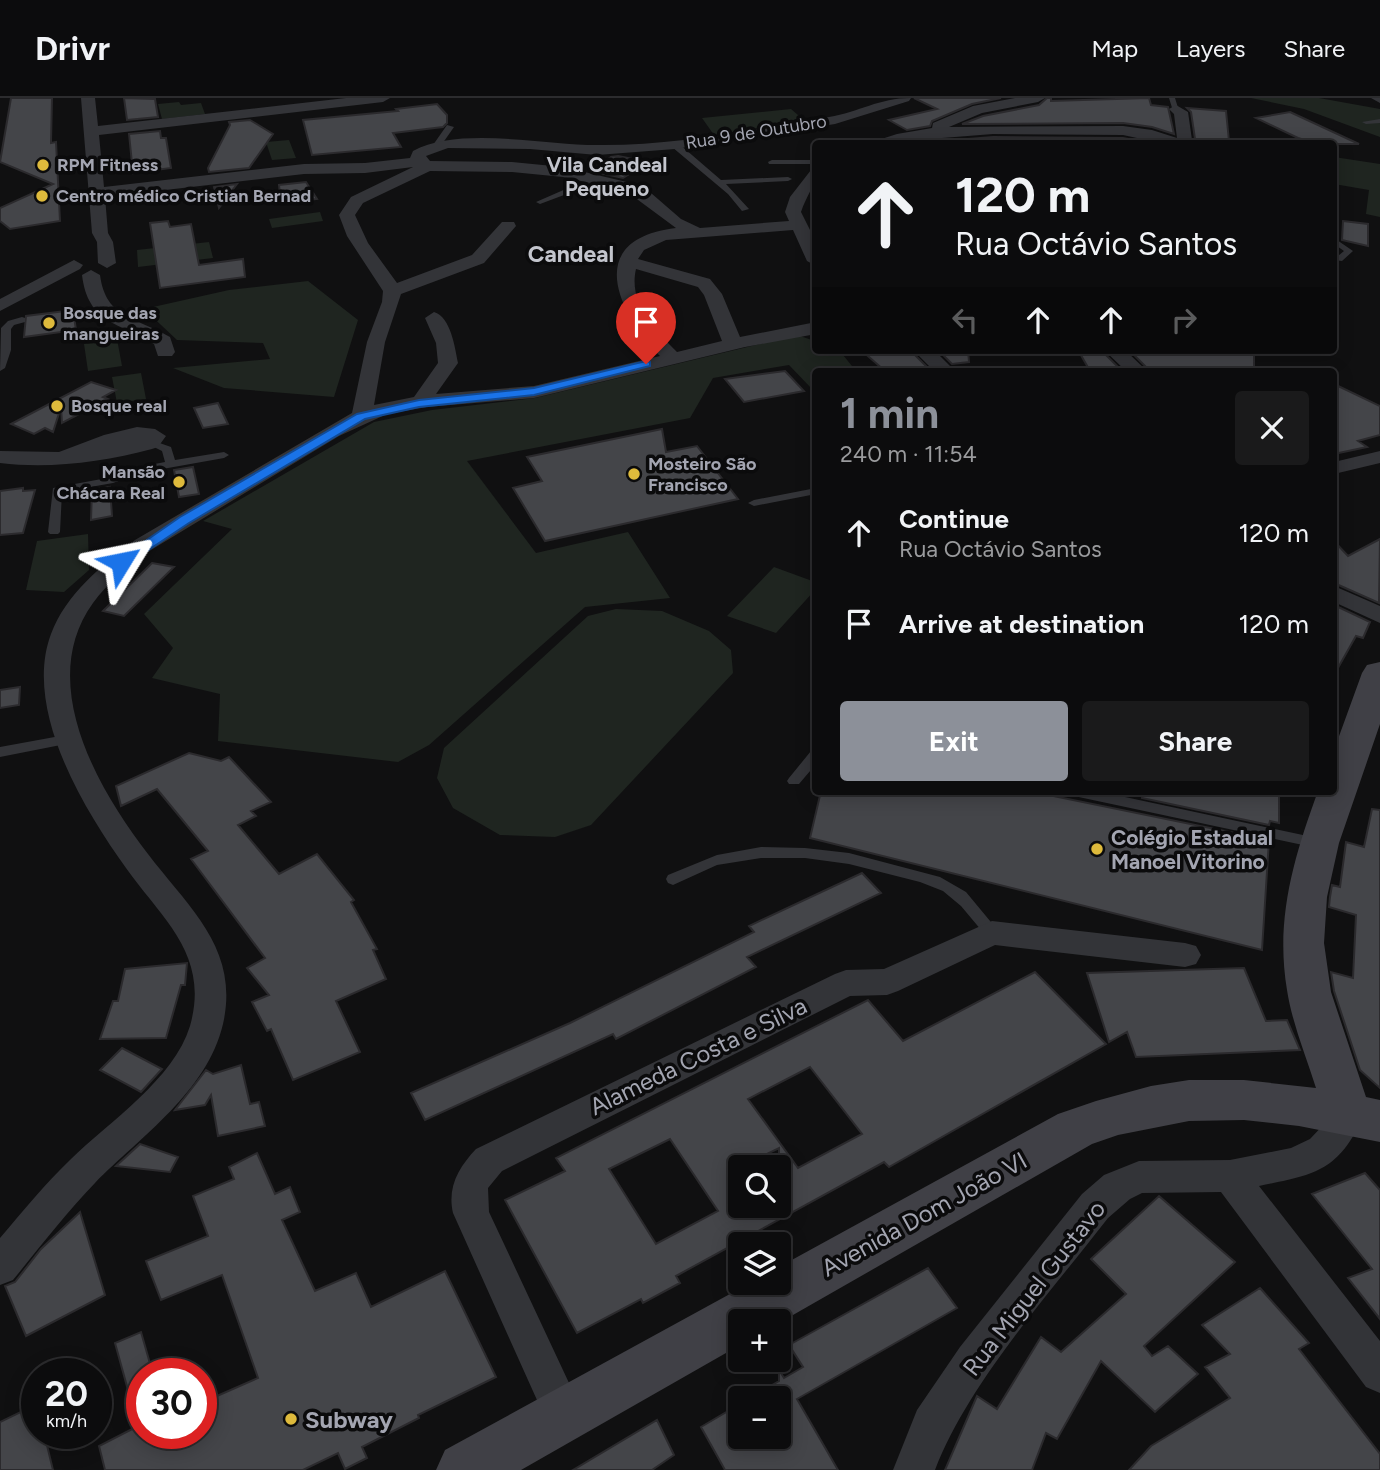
<!DOCTYPE html>
<html lang="en">
<head>
<meta charset="utf-8">
<style>
	:root { --surface:#0c0c0d; --page:#1a1a1b; --text:#f1f3f6; --muted:#9a9b9d; --line:#2c2c2e; --accent:#8c9099 }
	body { margin:0; font-family:Figtree,sans-serif; background:var(--page); color:var(--text); height:100vh; display:flex; flex-direction:column; font-size:26px; white-space:nowrap }
	* { box-sizing:border-box; margin:0 }
	p { font-size:23px; color:var(--muted) }
	.icon { flex:none; width:38px; height:38px; fill:none; stroke:currentColor; stroke-width:2; stroke-linecap:round; stroke-linejoin:round }
	.map { position:relative; flex:1; overflow:hidden }
	.side { position:absolute; left:812px; top:270px; width:525px; height:427px; display:flex; flex-direction:column; background:var(--surface); border-radius:7px; box-shadow:0 4px 18px #0003,0 0 0 2px var(--line) }
	.side>* { flex:none }
	.top-card { position:absolute; left:812px; top:42px; width:525px; height:214px; border-radius:7px; box-shadow:0 4px 18px #0003,0 0 0 2px var(--line); background:#0c0c0d; color:var(--text); overflow:hidden }
	.controls { position:absolute; left:728px; top:1057px; display:grid; gap:14px }
	.controls a { display:grid; place-items:center; width:63px; height:63px; border-radius:7px; background:var(--surface); box-shadow:0 4px 18px #0003,0 0 0 2px var(--line); font-size:35px }
	.speed { position:absolute; left:21px; top:1260px; display:flex; gap:14px; font-size:35px; font-weight:700; text-align:center }
	.speed>* { display:grid; place-content:center; width:91px; height:91px; border-radius:50%; background:var(--surface); box-shadow:0 4px 18px #0003,0 0 0 2px var(--line); line-height:1 }
	.speed small { font-size:18px; font-weight:400 }
	.speed .limit { border:10px solid #d22; background:#fff; color:#111 }
	.pin { position:absolute; display:grid; place-items:center; width:60px; height:60px; color:#fff; margin:-72px -30px; border-radius:50% 50% 50% 0; rotate:-45deg; box-shadow:0 0 7px #0007 }
	.pin .icon { rotate:45deg }
	.me { position:absolute; width:77px; margin:-38px; rotate:55deg; stroke-linejoin:round; filter:drop-shadow(0 0 5px #0008) }
	.turn { display:flex; align-items:center; gap:24px; height:147px; padding:0 28px; font-size:32px }
	.turn .icon { width:91px; height:91px; stroke-width:2.5 }
	.turn b { display:block; font-size:49px; line-height:60px }
	.lanes { display:flex; align-items:center; height:66px; padding:0 28px; background:#0003; justify-content:center; gap:35px; direction:ltr }
	.lanes .off { opacity:.35 }
	.round { display:grid; place-items:center; flex:none; width:74px; height:74px; border-radius:7px; background:var(--page) }
	.summary { display:flex; align-items:center; justify-content:space-between; height:119px; padding:0 28px }
	h1 { font-size:42px; font-weight:700; line-height:52px; color:var(--accent) }
	.button { display:flex; gap:14px; margin-top:auto; padding:14px 28px }
	.button a { flex:1; height:80px; border-radius:7px; background:var(--accent); color:#fff; font-size:28px; font-weight:700; line-height:80px; text-align:center }
	.button a+a { background:var(--page); color:var(--text) }
	ul { padding:0; list-style:none }
	li { display:flex; align-items:center; gap:21px; height:91px; padding:0 28px }
	li div { flex:1 }
	li b { display:block; font-size:26px }
	li em { font-style:normal }
	header { display:flex; align-items:center; gap:42px; box-sizing:border-box; height:98px; padding:0 35px; background:var(--surface); border-bottom:2px solid var(--line) }
	header strong { font-size:33px }
	nav { display:flex; gap:38px; margin-inline-start:auto; font-size:24px }
	.map>svg:first-child { display:block }
</style>
</head>
<body>
<header>
<strong>Drivr</strong>
<nav><a>Map</a><a>Layers</a><a>Share</a></nav>
</header>
<div class="map">
<svg width="1380" height="1372" viewBox="0 0 1380 1372">
	<rect width="100%" height="100%" fill="#101011"/>
	<path fill="#1f2520" d="M1251,0H1319L1380,11V39L1304,11Z
		M179,4L181,7L201,5L205,16L162,21L158,6Z
		M791,11L805,23L714,37L702,20Z
		M289,42L296,60L272,62L266,44Z
		M1334,59L1380,66V119L1366,116L1369,92L1334,86Z
		M320,114L323,123L272,130L269,121Z
		M209,144L213,160L138,169L137,152Z
		M308,183L358,222L334,299L224,290L173,270L270,261L263,245L177,242L144,211L229,192Z
		M797,237L815,243L816,252H839L856,273H816L815,291H812L789,267L713,280L690,320L467,363L536,455L628,434L670,500L585,509L429,647L398,664L218,643L220,596L152,580L173,550L144,516L232,431L203,423L374,324L432,312L535,300Z
		M117,241L122,268L88,273L84,246Z
		M141,275L146,301L117,305L112,279Z
		M88,436L89,472L64,494L26,492L37,443Z
		M774,469L815,484V492L776,535L727,518Z
		M616,511L662,513L709,533L731,552L733,575L591,727L555,739L500,737L453,710L437,680L444,650L588,518Z"/>
	<path fill="#444549" stroke="#2b2a2d" stroke-width="2" fill-rule="evenodd" d="M11,0H52L51,45L56,44L60,123L10,131L0,123V110L53,86L0,64Z
		M124,0L155,1L158,19L127,22Z
		M914,0H1001L972,6L932,23L930,28L907,32L889,22L937,11Z
		M1047,0H1051V3L1149,0L1151,7L1168,9L1174,36L1152,29L1123,25L962,26L983,18L1039,7Z
		M437,6L447,17V25L443,29L393,35L401,49L312,57L303,22L398,13L396,11Z
		M1187,10L1226,13L1229,43L1200,46L1199,41H1195L1191,14Z
		M1290,14L1359,46H1318L1298,40L1256,20Z
		M250,22L273,36L249,70L209,74L208,70L230,27L229,24Z
		M160,33L161,40H166L171,70L133,75L129,36Z
		M993,39L1123,40L1150,45L930,44Z
		M618,58L648,64L623,80L591,73L611,59Z
		M306,84L317,101L281,105L279,87Z
		M237,86L219,110L214,89Z
		M168,123L170,129L191,126L199,167L243,161L245,179L160,190L150,125Z
		M1343,123L1368,126V148L1342,142Z
		M73,212L76,232L24,239L26,218Z
		M861,252H910L927,269L885,273Z
		M938,252H968L969,264L952,266Z
		M1078,252H1101L1122,273H1090Z
		M1129,252H1238L1254,257V273H1150Z
		M785,273L804,293L744,304L725,281Z
		M91,284L116,292L103,299L108,301L62,325L61,309L53,334L45,330L34,336L11,326Z
		M1334,286L1380,308V337L1358,343L1367,349L1334,356Z
		M218,305L228,326L203,330L194,310Z
		M662,331L666,354L697,348L738,401L545,443L513,390L542,383L527,359Z
		M193,369L199,396L179,399L174,372Z
		M110,389L112,418L91,422L92,392Z
		M23,390V393L35,392L23,435L0,437V393Z
		M1380,441L1379,505L1334,485V443L1348,458Z
		M152,465L174,469L124,518L103,513Z
		M1334,507L1370,524L1363,540L1356,538L1334,577Z
		M20,589L19,607L0,610V592Z
		M189,655L221,663L229,659L271,704L251,713L256,718L238,727L279,776L317,756L354,802L351,804L377,851L373,852L386,881L336,903L360,954L293,982L271,931L267,933L252,904L269,897L247,870L265,860L191,761L208,753L157,691L121,708L116,688Z
		M821,693H1029L1269,742L1262,852L810,740Z
		M1143,693H1279V725L1270,723L1269,727L1142,700Z
		M1372,711L1380,712V990L1360,972L1334,893L1331,874L1353,880L1356,817L1329,809L1330,799L1332,787L1340,789L1346,744L1364,749Z
		M862,775L881,795L747,859L756,869L616,941L613,936L425,1022L411,995L570,925L754,834L749,828Z
		M187,865L185,887H181L166,940L100,941L113,903H118L125,871Z
		M1244,870L1266,923L1287,922L1300,952L1136,959L1127,934L1109,944L1087,875Z
		M1035,874L1106,946L889,1069L884,1064L676,1178L680,1185L643,1205L641,1201L577,1235L505,1102L565,1073L556,1060L868,902L903,943ZM810,969L862,1036L798,1070L748,1001ZM670,1041L718,1113L656,1146L609,1071ZM779,1050V1108H740V1069Z
		M122,950L162,971L141,994L100,972Z
		M241,967L250,1006L259,1004L265,1028L218,1038L211,997L205,1007L175,1012L206,972L213,976Z
		M140,1046L178,1059L170,1074L116,1068Z
		M257,1055L275,1096L290,1089L300,1114L282,1122L315,1193L356,1175L371,1209L445,1173L496,1279L418,1317L419,1320L362,1349L367,1360L345,1371L338,1355L303,1372H105L99,1348L142,1326V1335H201V1305L258,1280L222,1177L161,1202L146,1163L208,1138L193,1098L234,1081L229,1069Z
		M1365,1075L1380,1092V1221L1348,1180L1372,1171L1312,1096Z
		M1159,1098L1235,1164L1144,1248L1152,1258L1168,1248L1198,1276L1155,1314L1101,1263L1057,1341L1046,1335L1032,1372H945L977,1298L997,1311L1041,1239L1061,1254L1126,1196L1091,1161Z
		M80,1114L105,1197L26,1238L5,1188L15,1184L41,1151Z
		M928,1170L957,1210L797,1301L838,1372H725L701,1329L740,1306V1339H779V1300H750L779,1283V1272L784,1280L803,1269L789,1247Z
		M1260,1190L1309,1245L1299,1251L1380,1356V1372H1129L1151,1348L1230,1300L1205,1269L1230,1256L1202,1227Z
		M141,1234L153,1276H142V1320L136,1321L115,1245Z
		M37,1306V1335H44L53,1372H0V1324Z
		M657,1322L674,1357L652,1372H573Z"/>
	<g fill="none" stroke-linecap="round" stroke-linejoin="round">
		<path fill="#333438" fill-rule="evenodd" d="M1169,0H1175L1179,13H1173Z
			M1380,21V25L1366,26L1362,24Z
			M447,27L454,29L440,49H434L433,47Z
			M672,45H678L721,82L788,79L792,81L788,83L726,86L749,111L742,113L728,96L672,49Z
			M772,62H816V66H769L768,64Z
			M606,83H609V87L580,91L540,106L536,104L575,87Z
			M1334,140L1353,153L1342,163L1334,162V157L1338,158L1344,153L1334,146Z
			M22,219L25,220V224L14,227L11,231V252L5,270L0,273L1,230L8,223Z
			M151,342L171,349L175,362L224,354L229,357L224,360L140,375L113,385L62,394L60,434L58,436H50L48,434L53,390L107,380L134,370L165,364L162,353L146,345Z
			M816,390V396L754,408L748,405L754,402Z
			M71,636L76,638L78,641L76,644L0,659V649Z
			M816,651V666L799,686H789L787,683L789,680L811,653Z
			M1067,693H1097L1317,740L1322,741L1324,745L1322,749L1317,750L1074,698Z
			M761,749L805,750L849,755L940,779L966,794L1000,835L997,839L992,841L987,839L961,808L943,793L920,784L849,766L805,760H761L717,767L673,787L668,785L666,781L668,777L717,757Z"/>
		<path fill="#333438" fill-rule="evenodd" d="M81,0H95L98,28L346,0H390L383,4L99,37L104,89L304,66L365,65L410,60L413,53C459,28 544,47 597,47C674,48 753,32 829,19C859,14 879,0 911,0L909,3L835,26L675,51L597,57L530,51L448,50L426,58L430,63L512,64L563,69L631,85L651,95L681,121L700,130L789,123L785,114L790,99L811,72L816,70C816,88 806,98 801,114L816,144V168L807,163L793,132L666,142L644,152L638,161L710,181L722,196L740,239L816,224V236L745,249L534,300L427,309L387,316L339,338L151,452C130,468 108,484 93,505C36,584 97,690 148,756C189,810 240,851 223,926C207,994 141,1038 95,1085C66,1115 40,1149 13,1182L0,1187V1140C23,1113 45,1086 71,1061C109,1024 174,981 190,928C210,857 163,822 126,770C83,710 23,611 51,536C66,496 102,467 135,442L352,315L367,244L382,204L383,193L347,138L339,117L351,99L413,69L365,75L304,76L105,99L108,135L113,144L116,165L107,170L98,165L97,144L92,135ZM430,73L512,74L563,79L626,93L676,130C584,141 616,212 660,258L534,288L436,296L458,265C455,250 451,219 434,214L425,220L436,245L438,265L414,299L374,307L385,244L401,196L484,165L516,128L514,124H502L472,157L397,185L368,145L355,117L363,105ZM636,171L698,189L704,197L722,243L677,254C655,232 628,205 636,171Z
			M1015,0H1045L1038,4L982,15L949,29L1123,28L1152,32L1177,40L1174,16L1169,11L1176,7L1188,14L1192,42L1189,46H1165L1123,37L993,36L866,46L897,36L932,30L933,25L973,8Z
			M1371,0H1380V5Z
			M74,162L83,167L80,171L0,213V201Z
			M91,172L100,177C106,222 137,219 170,239L175,254L172,258H158L154,246C119,224 88,226 82,177Z
			M913,252H934L955,273H934Z
			M1104,252H1125L1147,273H1126Z
			M137,329L155,331L166,338L158,349L152,351C103,364 50,371 0,365V353L59,354L104,337Z
			M1380,353V365L1334,376V364Z
			M1334,488L1380,508V525L1334,504Z
			M992,823L1185,845L1196,848L1201,857L1196,866L1185,869L995,847L898,893L887,897L850,898L502,1073L488,1090L489,1114L584,1317L578,1331L564,1337L550,1331L453,1115C447,1089 459,1069 476,1051L835,876L846,872L884,871Z
			M1348,1001L1360,1005L1365,1016C1338,1073 1318,1076 1259,1088L1380,1243V1295L1366,1289L1221,1094L1142,1095L1130,1101L1108,1120C1050,1195 969,1284 935,1372H893L917,1312L960,1249L1082,1096L1104,1077L1139,1063L1230,1062L1291,1050L1310,1041L1327,1023L1336,1005Z"/>
		<path fill="#404046" fill-rule="evenodd" d="M1380,564V626L1339,745L1327,799L1324,845L1331,894L1366,999L1380,1002V1044L1299,1028L1244,1022L1189,1023L1118,1037L1092,1046L779,1225L740,1223V1247L521,1372H436L445,1352L750,1185H779V1169L1058,1016L1096,1003L1151,988L1189,982H1244L1316,990C1306,958 1292,925 1287,892C1275,821 1294,759 1318,693H1334V652L1362,575L1367,567Z"/>
	</g>
	<path fill="#1a73e8" stroke="#114b97" stroke-width="2" d="M646,263L650,264V268L534,297L419,309L365,321L189,425L126,467L121,468L115,464L180,419L357,316L419,302L534,290Z"/>
	<g fill="#deba3c" stroke="#0b0b0c" stroke-width="2.5">
		<circle cx="43" cy="67" r="7"/>
		<circle cx="42" cy="98" r="7"/>
		<circle cx="49" cy="225" r="7"/>
		<circle cx="57" cy="308" r="7"/>
		<circle cx="634" cy="376" r="7"/>
		<circle cx="179" cy="384" r="7"/>
		<circle cx="1097" cy="751" r="7"/>
		<circle cx="291" cy="1321" r="7"/>
	</g>
	<g text-anchor="middle" dominant-baseline="central" stroke-width="7" stroke-linejoin="round" paint-order="stroke">
		<g font-size="18" fill="#a3a5b1" stroke="#0b0b0c">
			<text transform="translate(756 34) rotate(-9)">Rua 9 de Outubro</text>
		</g>
		<g font-size="18" font-weight="bold" fill="#a3a5b1" stroke="#0b0b0c" text-anchor="start">
			<text x="57" y="67">RPM Fitness</text>
			<text x="56" y="98">Centro médico Cristian Bernad</text>
			<text x="63" y="215">Bosque das<tspan x="63" dy="21">mangueiras</tspan></text>
			<text x="71" y="308">Bosque real</text>
			<text x="648" y="366">Mosteiro São<tspan x="648" dy="21">Francisco</tspan></text>
			<text x="165" y="374" text-anchor="end">Mansão<tspan x="165" dy="21">Chácara Real</tspan></text>
		</g>
		<g font-size="21" font-weight="bold" fill="#c3c5cd" stroke="#0b0b0c">
			<text x="607" y="66">Vila Candeal<tspan x="607" dy="24">Pequeno</tspan></text>
		</g>
		<g font-size="21" font-weight="bold" fill="#a3a5b1" stroke="#0b0b0c" text-anchor="start">
			<text x="1111" y="739">Colégio Estadual<tspan x="1111" dy="24">Manoel Vitorino</tspan></text>
		</g>
		<g font-size="23" font-weight="bold" fill="#c3c5cd" stroke="#0b0b0c">
			<text x="571" y="156">Candeal</text>
		</g>
		<g font-size="24" fill="#a3a5b1" stroke="#0b0b0c">
			<text transform="translate(698 958) rotate(-26)">Alameda Costa e Silva</text>
			<text transform="translate(924 1116) rotate(-29)">Avenida Dom João VI</text>
			<text transform="translate(1034 1190) rotate(-52)">Rua Miguel Gustavo</text>
		</g>
		<g font-size="24" font-weight="bold" fill="#a3a5b1" stroke="#0b0b0c" text-anchor="start">
			<text x="305" y="1321">Subway</text>
		</g>
	</g>
</svg>
<div class="controls">
<a><svg class="icon" aria-label="search" viewBox="0 0 24 24"><circle cx="10" cy="10" r="6"/><path d="M15 15l6 6"/></svg></a>
<a><svg class="icon" aria-label="layers" viewBox="0 0 24 24"><path d="M12 4l9 5-9 5-9-5zM3 14l9 5 9-5"/></svg></a>
<a>+</a>
<a>−</a>
</div>
<div class="speed"><div>20<small>km/h</small></div><div class="limit">30</div></div>
<div class="pin" style="left:646px;top:266px;background:#d93025"><svg class="icon" aria-label="arrive" viewBox="0 0 24 24"><path d="M6 21V4h12l-3 4 3 4H6"/></svg></div>
<svg class="me" style="left:121px;top:464px" viewBox="-20 -20 40 40"><path d="M0-17L14 15 0 8-14 15z" fill="#1a73e8" stroke="#fff" stroke-width="4"/></svg>
<div class="top-card">
<div class="turn"><svg class="icon" aria-label="ahead" viewBox="0 0 24 24"><path d="M12 20V5M6 11l6-6 6 6"/></svg><div><b>120 m</b>Rua Octávio Santos</div></div>
<div class="lanes"><svg class="icon off" aria-label="left" viewBox="0 0 24 24"><path d="M17 20v-9H6M10 6l-5 5 5 5"/></svg><svg class="icon" aria-label="ahead" viewBox="0 0 24 24"><path d="M12 20V5M6 11l6-6 6 6"/></svg><svg class="icon" aria-label="ahead" viewBox="0 0 24 24"><path d="M12 20V5M6 11l6-6 6 6"/></svg><svg class="icon off" aria-label="right" viewBox="0 0 24 24"><path d="M7 20v-9h11M14 6l5 5-5 5"/></svg></div>
</div>
<section class="side">
<div class="summary"><div><h1>1 min</h1><p>240 m · 11:54</p></div><a class="round"><svg class="icon" aria-label="close" viewBox="0 0 24 24"><path d="M6 6l12 12M18 6L6 18"/></svg></a></div>
<ul>
<li><svg class="icon" aria-label="ahead" viewBox="0 0 24 24"><path d="M12 20V5M6 11l6-6 6 6"/></svg><div><b>Continue</b><p>Rua Octávio Santos</p></div><em>120 m</em></li>
<li><svg class="icon" aria-label="arrive" viewBox="0 0 24 24"><path d="M6 21V4h12l-3 4 3 4H6"/></svg><div><b>Arrive at destination</b></div><em>120 m</em></li>
</ul>
<div class="button"><a>Exit</a><a>Share</a></div>
</section>
</div>
</body>
</html>
